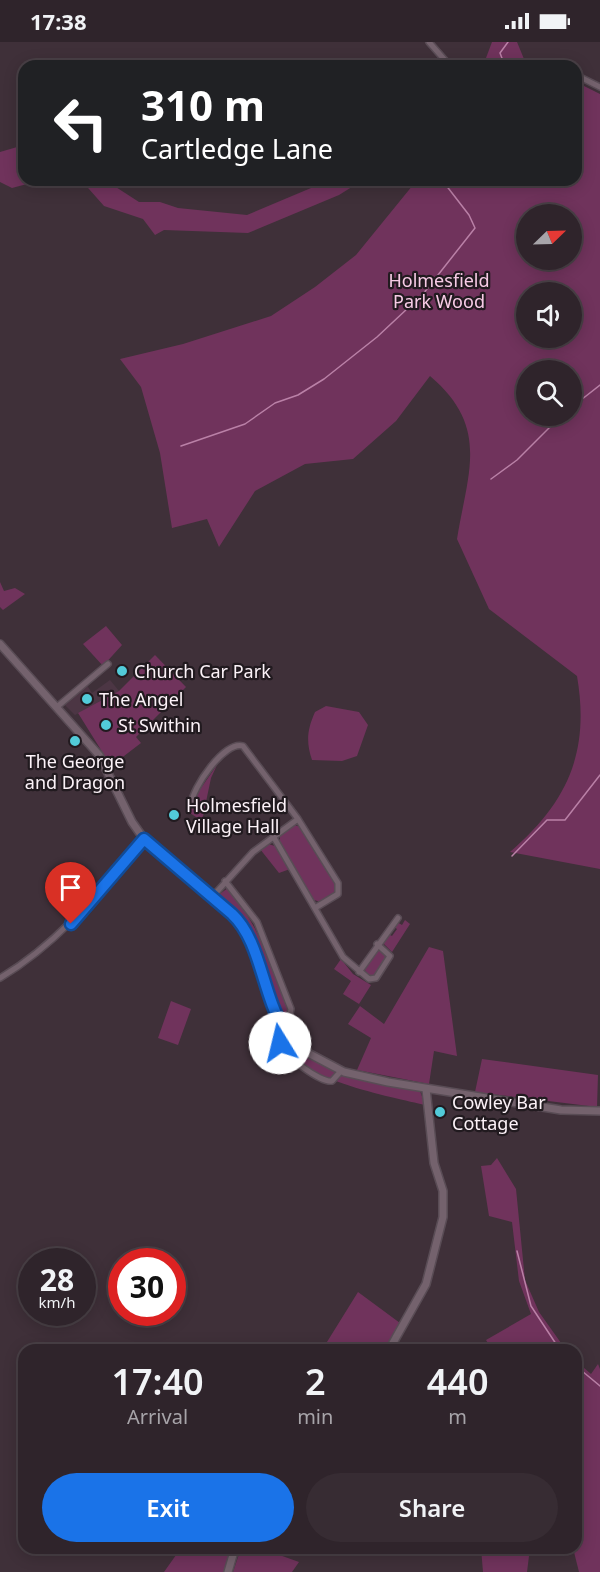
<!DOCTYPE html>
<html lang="en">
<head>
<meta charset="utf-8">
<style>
	:root { --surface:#2f242b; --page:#372c33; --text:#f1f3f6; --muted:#a7a4a9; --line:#4a4147; --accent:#1a73e8 }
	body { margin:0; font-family:"Noto Sans",sans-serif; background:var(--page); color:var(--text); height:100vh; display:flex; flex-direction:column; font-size:22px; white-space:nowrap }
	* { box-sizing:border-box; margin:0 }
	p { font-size:20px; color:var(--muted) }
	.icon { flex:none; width:33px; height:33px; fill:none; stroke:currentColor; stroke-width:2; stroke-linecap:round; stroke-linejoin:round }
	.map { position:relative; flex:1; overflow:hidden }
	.sheet { position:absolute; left:18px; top:1302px; width:564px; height:210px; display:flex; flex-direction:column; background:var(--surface); border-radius:18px; box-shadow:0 3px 15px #0003,0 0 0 2px var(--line) }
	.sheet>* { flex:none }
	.guide { position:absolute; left:18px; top:18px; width:564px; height:126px; border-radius:18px; box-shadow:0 3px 15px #0003,0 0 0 2px var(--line); background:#202124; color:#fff; overflow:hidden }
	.needle { width:39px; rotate:67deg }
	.fabs { position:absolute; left:516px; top:162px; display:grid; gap:12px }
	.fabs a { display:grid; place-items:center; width:66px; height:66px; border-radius:50%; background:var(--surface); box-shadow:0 3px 15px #0003,0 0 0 2px var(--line); font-size:30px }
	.speed { position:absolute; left:18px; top:1206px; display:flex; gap:12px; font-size:30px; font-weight:700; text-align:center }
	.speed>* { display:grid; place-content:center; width:78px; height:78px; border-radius:50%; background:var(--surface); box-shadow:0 3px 15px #0003,0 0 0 2px var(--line); line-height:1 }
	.speed small { font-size:15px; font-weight:400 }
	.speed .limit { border:9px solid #d22; background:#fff; color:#111 }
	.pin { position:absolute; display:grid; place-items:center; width:51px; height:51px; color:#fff; margin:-62px -26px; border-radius:50% 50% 50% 0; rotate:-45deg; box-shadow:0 0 6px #0007 }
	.pin .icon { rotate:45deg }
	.me { position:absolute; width:66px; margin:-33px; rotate:351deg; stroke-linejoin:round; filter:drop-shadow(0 0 4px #0008) }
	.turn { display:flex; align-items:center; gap:21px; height:126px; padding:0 24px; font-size:27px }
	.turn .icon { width:78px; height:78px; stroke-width:2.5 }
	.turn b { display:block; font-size:42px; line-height:51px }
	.eta { display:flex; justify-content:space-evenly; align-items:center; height:102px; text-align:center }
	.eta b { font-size:36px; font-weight:600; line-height:42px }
	.action { display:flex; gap:12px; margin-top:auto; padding:12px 24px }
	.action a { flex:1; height:69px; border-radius:36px; background:var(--accent); color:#fff; font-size:24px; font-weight:600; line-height:69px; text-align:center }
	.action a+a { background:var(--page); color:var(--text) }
	.status { display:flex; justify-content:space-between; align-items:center; height:42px; padding:0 30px; background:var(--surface); direction:ltr }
	.status svg { height:16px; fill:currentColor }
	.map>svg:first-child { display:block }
</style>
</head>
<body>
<div class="status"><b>17:38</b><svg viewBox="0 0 49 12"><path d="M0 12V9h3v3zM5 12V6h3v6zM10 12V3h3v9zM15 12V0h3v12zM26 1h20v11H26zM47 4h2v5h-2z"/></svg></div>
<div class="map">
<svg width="600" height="1530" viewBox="0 0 600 1530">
	<rect width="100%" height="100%" fill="#3f3039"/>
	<path fill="#4c3644" d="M110,638L119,649L75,673L65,663L86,642L92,651Z"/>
	<path fill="#70335c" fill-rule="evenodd" d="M492,0H517L524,17L506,24H483Z
		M576,40L600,52V827L510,810C568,760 590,710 577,634L489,567L457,497C468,429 490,385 430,334L396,379L353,417L305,422L255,449L219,505L207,477L172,486L160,411L141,345L120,317L183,302L271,274L315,245L356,213L417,138H576ZM526,172H572V218H526ZM526,250H572V296H526ZM526,328H572V374H526Z
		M24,103V138H42L12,146L0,140V110Z
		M81,138H105L139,160H160L178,166L247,173L330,138H363L339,153L248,191L164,188L155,193L143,177L104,164Z
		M0,540L4,549L15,546L25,552L3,568L0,565Z
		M106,584L122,603L103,624L83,602Z
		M155,613L186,645L136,695L141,701L111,724L78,671L119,649Z
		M326,664L359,670L368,683L357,714L342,719L312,718C306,700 307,688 315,670Z
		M217,723L211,736L202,779L190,771L194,756Z
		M294,783L301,785L336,841V849L321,860L314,858L280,801V793Z
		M268,802L275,804L290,827L279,831L260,807Z
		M228,846C258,883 272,922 289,966L284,978C271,969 258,909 252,892C245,875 228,867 217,854Z
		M405,878L410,882L392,910L382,900L388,892L392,894L397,887L394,885L397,880L402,883Z
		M429,905L443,909L457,1014L434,1009L429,1042L357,1028L371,996L348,982L360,964L384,982Z
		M379,907L387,913C385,921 378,933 370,935L364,927Z
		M341,917L353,932L371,943L359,962L343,952L351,939L334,927Z
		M171,959L191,967L178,1003L158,996Z
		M285,994C332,1041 363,1033 420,1049L425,1063C395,1055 282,1036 285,994Z
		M482,1017L598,1033L597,1065L475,1050Z
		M497,1116L516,1147L525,1238L539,1270L566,1308H492L486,1298L531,1272L519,1239L512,1180L489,1174L481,1124L491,1123Z
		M358,1250L400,1281L384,1308H322Z
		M576,1319L591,1332L598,1322L600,1327V1530H579L573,1506H576Z
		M181,1506H232L225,1530H164Z
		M241,1506H260L299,1520L292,1530H233Z
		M481,1506H530L527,1530H483Z"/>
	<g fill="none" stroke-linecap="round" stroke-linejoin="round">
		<path stroke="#ba81a7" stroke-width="1.5" d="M505,24L500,11L508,0
			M572,365L600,343
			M181,404L245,382L275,361L298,353L324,337L377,295L423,252L475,186L469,173L442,138
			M491,437L517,418L561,374
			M512,814L547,778H565L600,733
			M517,1209L531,1264L560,1308
			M576,1324L600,1344"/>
		<g stroke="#594c55" stroke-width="8">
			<path id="street" d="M429,0L450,24
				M520,24L544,21L561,24
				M576,33L600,45
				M58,664L108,622
				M191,763C192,746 224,699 243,704L298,777L338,841V852L315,866
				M273,794L343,915L369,937L376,936L390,914L377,902
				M225,839L257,880L291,967C290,978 278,991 281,1002C284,1014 321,1041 332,1039L341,1029
				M213,854L253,810L298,777
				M359,930L398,876
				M0,936C59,901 100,849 144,797"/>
		</g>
		<g stroke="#594c55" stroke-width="10">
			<path id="secondary" d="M0,602L99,713L132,780L144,797L213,854L244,885L277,976L308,1011L344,1030L388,1040L561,1068L600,1069
				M389,1308L426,1242L443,1175V1149L434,1121L426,1047
				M228,1530L235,1506"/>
		</g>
		<use href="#street" stroke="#74626d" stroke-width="5"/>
		<use href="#secondary" stroke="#74626d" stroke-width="7"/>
	</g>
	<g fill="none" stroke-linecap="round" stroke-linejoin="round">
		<g stroke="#114b97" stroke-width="15">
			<path id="route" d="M71,882L144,797L232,872C261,899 262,952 284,987L280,1001"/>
		</g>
		<use href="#route" stroke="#1a73e8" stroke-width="10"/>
	</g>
	<g fill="#52cbd9" stroke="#211a1f" stroke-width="2">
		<circle cx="122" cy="629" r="6"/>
		<circle cx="87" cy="657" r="6"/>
		<circle cx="106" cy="683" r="6"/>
		<circle cx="75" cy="699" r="6"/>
		<circle cx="174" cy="773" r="6"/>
		<circle cx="440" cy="1070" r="6"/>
	</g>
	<g text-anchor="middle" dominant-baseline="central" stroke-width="4.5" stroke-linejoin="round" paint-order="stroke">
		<g font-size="18" fill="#f7cbe6" stroke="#211a1f">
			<text x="439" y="238">Holmesfield<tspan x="439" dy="21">Park Wood</tspan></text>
		</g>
		<g font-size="18" fill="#fcf2f8" stroke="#211a1f" text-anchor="start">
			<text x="134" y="629">Church Car Park</text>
			<text x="99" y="657">The Angel</text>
			<text x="118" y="683">St Swithin</text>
			<text x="75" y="719" text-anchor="middle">The George<tspan x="75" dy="21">and Dragon</tspan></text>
			<text x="186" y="763">Holmesfield<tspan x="186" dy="21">Village Hall</tspan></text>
			<text x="452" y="1060">Cowley Bar<tspan x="452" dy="21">Cottage</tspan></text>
		</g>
	</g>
</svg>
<div class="fabs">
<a><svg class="needle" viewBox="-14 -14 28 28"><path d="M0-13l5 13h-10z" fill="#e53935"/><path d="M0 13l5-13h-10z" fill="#a7a4a9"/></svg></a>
<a><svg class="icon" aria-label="sound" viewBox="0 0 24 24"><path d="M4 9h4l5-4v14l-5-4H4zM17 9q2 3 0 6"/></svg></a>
<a><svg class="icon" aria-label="search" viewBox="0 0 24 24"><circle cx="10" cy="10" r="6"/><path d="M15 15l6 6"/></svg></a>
</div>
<div class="speed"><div>28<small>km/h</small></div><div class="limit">30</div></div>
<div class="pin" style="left:71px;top:882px;background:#d93025"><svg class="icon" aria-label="arrive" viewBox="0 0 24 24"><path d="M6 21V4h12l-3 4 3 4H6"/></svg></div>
<svg class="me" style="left:280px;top:1001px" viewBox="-20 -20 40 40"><circle r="19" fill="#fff"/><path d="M0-13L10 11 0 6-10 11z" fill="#1a73e8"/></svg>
<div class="guide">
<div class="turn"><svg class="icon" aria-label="left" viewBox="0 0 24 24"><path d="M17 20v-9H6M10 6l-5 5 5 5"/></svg><div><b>310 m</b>Cartledge Lane</div></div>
</div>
<section class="sheet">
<div class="eta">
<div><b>17:40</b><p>Arrival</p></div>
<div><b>2</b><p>min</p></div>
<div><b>440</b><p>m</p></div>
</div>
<div class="action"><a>Exit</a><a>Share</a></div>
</section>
</div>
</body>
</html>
